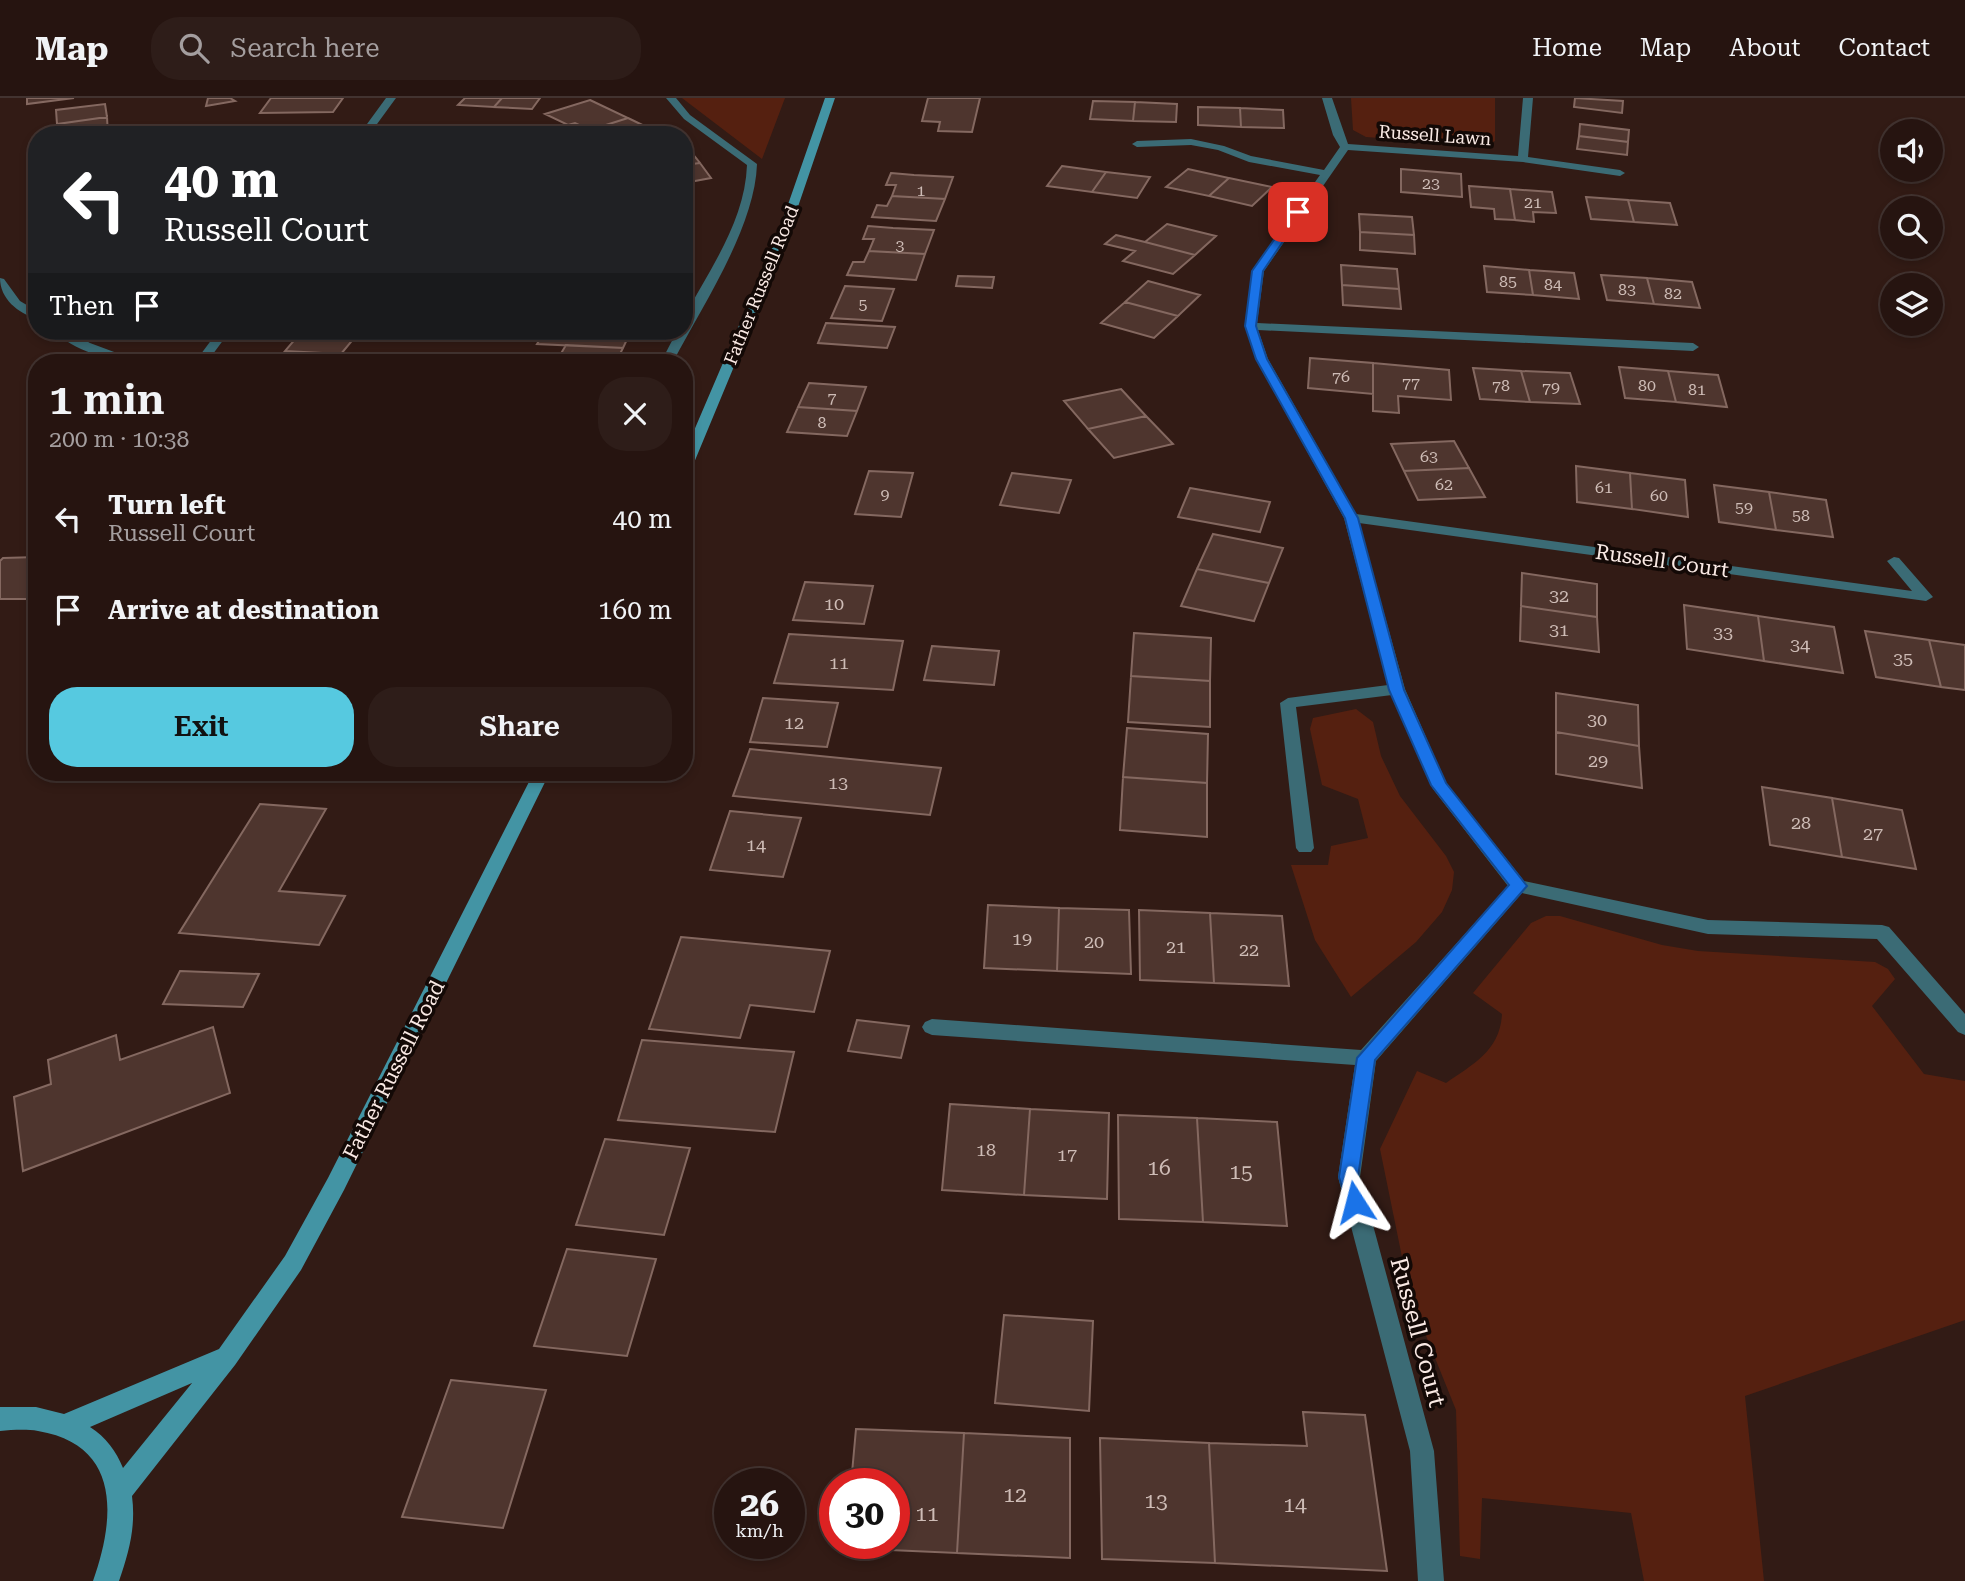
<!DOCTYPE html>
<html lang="en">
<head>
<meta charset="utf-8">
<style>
	:root { --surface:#261410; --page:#2e1d19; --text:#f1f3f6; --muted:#a49e9f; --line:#423330; --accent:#56c9e0 }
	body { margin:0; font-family:"Roboto Serif",serif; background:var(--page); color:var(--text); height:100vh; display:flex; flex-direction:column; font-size:26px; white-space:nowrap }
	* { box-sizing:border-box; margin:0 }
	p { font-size:23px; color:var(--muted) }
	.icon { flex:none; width:38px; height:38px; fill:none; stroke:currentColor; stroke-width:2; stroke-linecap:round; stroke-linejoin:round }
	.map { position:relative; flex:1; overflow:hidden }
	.panel { position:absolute; left:28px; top:256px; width:665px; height:427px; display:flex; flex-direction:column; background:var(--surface); border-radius:28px; box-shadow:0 4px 10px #0003,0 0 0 2px var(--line) }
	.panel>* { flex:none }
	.guide { position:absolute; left:28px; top:28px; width:665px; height:214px; border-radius:28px; box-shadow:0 4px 10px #0003,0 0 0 2px var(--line); background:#202124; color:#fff; overflow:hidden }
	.buttons { position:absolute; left:1880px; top:21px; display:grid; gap:14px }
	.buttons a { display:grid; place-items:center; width:63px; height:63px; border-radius:50%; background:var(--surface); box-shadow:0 4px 10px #0003,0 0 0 2px var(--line); font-size:35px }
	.speed { position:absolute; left:714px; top:1370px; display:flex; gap:14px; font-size:35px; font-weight:700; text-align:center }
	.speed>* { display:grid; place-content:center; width:91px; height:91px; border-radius:50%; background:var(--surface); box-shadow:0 4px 10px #0003,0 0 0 2px var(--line); line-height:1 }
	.speed small { font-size:18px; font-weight:400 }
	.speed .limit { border:10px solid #d22; background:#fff; color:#111 }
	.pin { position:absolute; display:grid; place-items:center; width:60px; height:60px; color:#fff; margin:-30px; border-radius:14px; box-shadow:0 4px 10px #0006 }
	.me { position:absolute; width:77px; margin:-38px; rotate:351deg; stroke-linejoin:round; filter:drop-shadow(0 0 5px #0008) }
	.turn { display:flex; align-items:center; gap:24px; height:147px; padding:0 21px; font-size:32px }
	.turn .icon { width:91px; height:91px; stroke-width:2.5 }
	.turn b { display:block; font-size:49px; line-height:60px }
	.then { display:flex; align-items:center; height:66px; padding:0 21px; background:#0003; gap:14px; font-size:26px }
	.round { display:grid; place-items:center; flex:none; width:74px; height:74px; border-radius:28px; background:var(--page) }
	.summary { display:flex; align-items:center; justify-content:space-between; height:119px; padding:0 21px }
	h1 { font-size:42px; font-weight:600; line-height:52px }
	.action { display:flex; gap:14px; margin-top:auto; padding:14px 21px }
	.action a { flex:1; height:80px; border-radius:28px; background:var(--accent); color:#111; font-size:28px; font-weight:600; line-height:80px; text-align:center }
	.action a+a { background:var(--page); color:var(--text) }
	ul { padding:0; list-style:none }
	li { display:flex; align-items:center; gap:21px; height:91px; padding:0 21px }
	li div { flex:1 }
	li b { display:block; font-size:26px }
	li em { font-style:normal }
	header { display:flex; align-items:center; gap:42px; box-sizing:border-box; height:98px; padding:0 35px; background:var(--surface); border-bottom:2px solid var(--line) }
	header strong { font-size:33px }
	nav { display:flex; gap:38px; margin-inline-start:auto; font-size:24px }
	.search { width:490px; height:63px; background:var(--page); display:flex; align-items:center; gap:18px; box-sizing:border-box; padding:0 24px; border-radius:28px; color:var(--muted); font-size:26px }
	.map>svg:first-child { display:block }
</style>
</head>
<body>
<header>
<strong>Map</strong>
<div class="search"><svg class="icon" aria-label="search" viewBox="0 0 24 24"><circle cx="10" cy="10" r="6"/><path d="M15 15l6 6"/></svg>Search here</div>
<nav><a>Home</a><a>Map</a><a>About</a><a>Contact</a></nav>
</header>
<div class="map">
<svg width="1965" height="1483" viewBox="0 0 1965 1483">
	<rect width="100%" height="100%" fill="#321b15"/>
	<path fill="#552010" d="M682,0H785L762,61Z
		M1351,0H1495V43L1484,48L1366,39L1353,32Z
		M1356,611L1373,624L1381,658L1400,698L1446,758L1454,774L1452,792L1442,814L1416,844L1351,899L1315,842L1291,767H1328L1331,748L1368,740L1358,701L1322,687L1310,631L1313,620Z
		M1546,818H1560L1662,847L1698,853L1875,864L1888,871L1895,881L1872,908L1924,976L1965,983V1222L1745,1298L1764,1483H1644L1631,1415L1482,1400L1480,1461L1460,1458L1456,1312L1410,1198L1380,1051L1417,973L1446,985C1473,966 1500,953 1502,916L1473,895L1531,825Z"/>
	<path fill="#4e352e" stroke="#846860" stroke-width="2" d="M27,0H74L27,6Z
		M208,0H230L235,3L206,8Z
		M271,0H343L333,14L260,15Z
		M465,0H502L494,9L458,7Z
		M502,0H540L532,11L494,9Z
		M928,0H980L972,34L938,33L940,24L922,23Z
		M1575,0L1623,3L1622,15L1574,9Z
		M590,2L628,20L590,32L575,25L568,27L545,16Z
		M1093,3L1135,4L1133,23L1090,21Z
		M1135,4L1177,6L1176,24L1133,23Z
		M105,6L107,19L57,26L56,12Z
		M1198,9L1240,10L1241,29L1198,27Z
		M1240,10L1283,12L1284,30L1241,29Z
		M107,19L108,37H57V26Z
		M628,20L651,31L633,37H597L590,32Z
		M1580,26L1629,32L1628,44L1579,38Z
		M271,29H317L311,37H264Z
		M1579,38L1628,44L1627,57L1577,51Z
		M688,50L700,65L684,67V51Z
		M700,65L711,80L684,85V67Z
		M1062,68L1106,74L1092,94L1047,88Z
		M1188,71L1229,80L1209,98L1166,89Z
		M1401,71L1461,76L1462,99L1401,94Z
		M1106,74L1150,79L1137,100L1092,94Z
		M891,75L914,77L953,79L945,101L892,98L896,87H886Z
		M1229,80L1272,89L1252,108L1209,98Z
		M1469,88L1510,91L1515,122L1495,121L1494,111L1471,109Z
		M1510,91L1552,94L1556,115L1533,114L1534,124L1515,122Z
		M892,98L945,101L936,123L872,119L877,107L887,108Z
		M1586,99L1628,102L1634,124L1591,121Z
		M1628,102L1670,105L1677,127L1634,124Z
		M1359,116L1412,119L1414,137L1360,134Z
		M1167,126L1216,138L1195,157L1145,144Z
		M868,128L893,130L934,132L925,156L869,153L874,141H863Z
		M1360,134L1414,137L1415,156L1360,152Z
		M1116,137L1145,144L1195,157L1173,176L1123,163L1135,153L1105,146Z
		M869,153L925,156L916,182L847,177L853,164H864Z
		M1341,167L1397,171L1399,191L1342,187Z
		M1484,168L1529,172L1533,197L1487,194Z
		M1529,172L1574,175L1579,201L1533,197Z
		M1601,177L1647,180L1654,206L1607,202Z
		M958,178L994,179L992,190L956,188Z
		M1647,180L1692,184L1700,210L1654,206Z
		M1148,183L1200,197L1178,218L1125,204Z
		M1342,187L1399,191L1401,211L1343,207Z
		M845,188L894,191L882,223L831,220Z
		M1125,204L1178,218L1154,240L1101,225Z
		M826,225L895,229L887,250L818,245Z
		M302,233H360L341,256L285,253Z
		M545,233H631L623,250L537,246Z
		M566,247L623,250L616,264H556Z
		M1310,260L1373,265V296L1308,290Z
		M1373,265L1449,272L1451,302L1398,298L1399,315L1373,313Z
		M1619,269L1668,273L1676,304L1625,300Z
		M1473,270L1521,273L1530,304L1480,301Z
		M1521,273L1570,275L1580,306L1530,304Z
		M1668,273L1718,277L1727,309L1676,304Z
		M809,285L866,289L857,313L798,309Z
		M1121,291L1146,318L1088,331L1064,303Z
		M798,309L857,313L847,338L787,334Z
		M1146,318L1173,346L1114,360L1088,331Z
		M1454,343L1469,370L1404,373L1391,346Z
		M1576,368L1630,375L1632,411L1577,404Z
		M1469,370L1485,399L1418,402L1404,373Z
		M869,373L913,375L901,419L855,416Z
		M1012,375L1071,382L1059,415L1000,407Z
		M1630,375L1685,382L1688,419L1632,411Z
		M1714,387L1769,394L1776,432L1719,424Z
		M1190,390L1270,404L1260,434L1178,419Z
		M1769,394L1826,402L1833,439L1776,432Z
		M1213,436L1283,450L1269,485L1197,471Z
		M37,459V495L33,501H0V463L3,460Z
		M1197,471L1269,485L1254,523L1181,508Z
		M1522,475L1597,486V519L1521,508Z
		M805,484L873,488L864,526L793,522Z
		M1684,507L1758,518L1764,563L1687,551Z
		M1521,508L1597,519L1599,554L1520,543Z
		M1758,518L1834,529L1843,575L1764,563Z
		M1865,533L1929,542L1941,589L1876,579Z
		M1134,535L1211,540L1210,583L1131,578Z
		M789,536L903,543L893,592L774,585Z
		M1929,542L1965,547V592L1941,589Z
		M932,548L999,553L994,587L924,582Z
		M1131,578L1210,583V629L1128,624Z
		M1556,595L1638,607L1639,648L1556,634Z
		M763,600L838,605L827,649L750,644Z
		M1127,630L1208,636L1207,685L1123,679Z
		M1556,634L1639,648L1642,690L1556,676Z
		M750,651L941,670L930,717L733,698Z
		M1123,679L1207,685V739L1120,732Z
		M1762,689L1832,700L1842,759L1770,747Z
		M1832,700L1902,712L1916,771L1842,759Z
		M260,706L326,711L279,793L345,798L319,847L179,835Z
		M730,713L801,720L783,779L710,772Z
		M988,807L1059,810L1057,873L984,870Z
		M1059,810L1129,812L1131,876L1057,873Z
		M1139,812L1210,815L1214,885L1140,882Z
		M1210,815L1282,818L1289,888L1214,885Z
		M681,839L830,853L814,914L750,907L740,940L649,931Z
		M180,873L259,876L243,909L163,906Z
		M857,922L909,928L901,960L848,953Z
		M213,929L230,995L23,1073L14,999L51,986L48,962L116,937L120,962Z
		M642,942L794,954L775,1034L618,1022Z
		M950,1006L1030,1011L1024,1097L942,1092Z
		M1030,1011L1109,1015L1107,1101L1024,1097Z
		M1118,1017L1197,1020L1203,1124L1119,1121Z
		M1197,1020L1277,1024L1287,1128L1203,1124Z
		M605,1041L690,1050L664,1137L576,1127Z
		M567,1151L656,1161L627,1258L534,1248Z
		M1004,1217L1093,1223L1089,1313L995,1305Z
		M451,1282L546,1292L503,1430L402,1419Z
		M1303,1314L1365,1317L1387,1473L1215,1465L1209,1345L1307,1348Z
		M856,1331L964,1335L957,1455L845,1450V1446H894V1386H851Z
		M964,1335L1070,1340V1460L957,1455Z
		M1100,1340L1209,1345L1215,1465L1102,1461Z"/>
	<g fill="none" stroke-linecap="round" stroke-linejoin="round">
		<path fill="#3b6b75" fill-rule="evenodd" d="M386,0H396L369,37H359Z
			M666,0H676L690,17L757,66C755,130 702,208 673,264H661L677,233H684V219C710,171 745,123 747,67L684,21Z
			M1322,0H1332L1348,46L1518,58L1523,0H1533L1528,59L1620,72L1625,75L1620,78L1523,64L1348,52L1264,173L1257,225L1693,245L1699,249L1693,253L1258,232L1268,261L1356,416L1912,493L1887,463L1894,459L1899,460L1933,499L1926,503L1359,425L1405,591L1446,685L1524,783L1708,822L1882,827L1889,829L1965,916V937L1958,934L1877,841L1708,836L1522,795L1376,963L1360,1079L1434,1353L1444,1483H1418L1410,1353L1338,1079L1355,967L932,937L925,934L922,929L925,924L932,921L1361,952L1508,788L1433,691L1392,597L1296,609L1314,750L1311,754H1299L1296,750L1280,605L1288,600L1388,587L1344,420L1256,261L1245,228L1252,173L1320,77L1249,64L1218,52L1191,47L1137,49L1132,46L1137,43L1191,41L1224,48L1251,58L1324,72L1340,49L1333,37Z
			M0,180L4,181L20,203L37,213V221C18,215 0,201 0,180Z
			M54,233H68L90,245L141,264C113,265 74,253 54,233Z
			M218,233H230L207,264H195Z"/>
		<path fill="#4394a4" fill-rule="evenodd" d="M825,0H835L787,141L691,372L684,376V356L776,141Z
			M534,674H550L344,1092L301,1172L235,1267L132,1398C136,1429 129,1454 119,1483H93C115,1421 122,1347 38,1333C26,1331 12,1332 0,1333V1309H36L64,1316L219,1251L285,1158L328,1080ZM192,1285L123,1370C116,1353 106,1339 90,1329Z"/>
	</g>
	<path fill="#1a73e8" stroke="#114b97" stroke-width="2" d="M1295,112L1303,114L1263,173L1256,228L1267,261L1358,420L1404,592L1446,685L1527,788L1375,962L1358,1079L1365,1104L1362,1110L1355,1112L1348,1110L1339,1079L1357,960L1509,787L1431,687L1389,592L1345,420L1256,261L1245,228L1252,173Z"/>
	<g text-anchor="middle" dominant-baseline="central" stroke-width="7" stroke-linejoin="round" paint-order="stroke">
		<g font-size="16" fill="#cebcb6">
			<text x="1431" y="85">23</text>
			<text x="921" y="92">1</text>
			<text x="1533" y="104">21</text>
			<text x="900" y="147">3</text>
			<text x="1508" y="183">85</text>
			<text x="1553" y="186">84</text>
			<text x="1627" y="191">83</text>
			<text x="1673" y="195">82</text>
			<text x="863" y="206">5</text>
			<text x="1341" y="278">76</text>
			<text x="1411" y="284">77</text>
			<text x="1501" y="287">78</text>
			<text x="1647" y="287">80</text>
			<text x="1551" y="289">79</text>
			<text x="1697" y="291">81</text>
			<text x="832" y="299">7</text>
			<text x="822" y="324">8</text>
			<text x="1429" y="358">63</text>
			<text x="1444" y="386">62</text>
			<text x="1604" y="389">61</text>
			<text x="885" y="396">9</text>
			<text x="1659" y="397">60</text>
			<text x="1744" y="409">59</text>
			<text x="1801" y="417">58</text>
		</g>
		<g font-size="18" fill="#f9e9e4" stroke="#130906">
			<text transform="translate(1435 37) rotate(4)">Russell Lawn</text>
			<text transform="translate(761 187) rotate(-68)">Father Russell Road</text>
		</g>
		<g font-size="18" fill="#cebcb6">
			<text x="1559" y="497">32</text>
			<text x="834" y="505">10</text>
			<text x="1559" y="531">31</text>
			<text x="1723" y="534">33</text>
			<text x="1800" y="546">34</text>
			<text x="1903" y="560">35</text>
			<text x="839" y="564">11</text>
			<text x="1597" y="621">30</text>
			<text x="794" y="624">12</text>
			<text x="1598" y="662">29</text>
			<text x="838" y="684">13</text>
			<text x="1801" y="724">28</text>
			<text x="1873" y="735">27</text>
			<text x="756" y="746">14</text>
			<text x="1022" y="840">19</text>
			<text x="1094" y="843">20</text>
			<text x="1176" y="848">21</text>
			<text x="1249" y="851">22</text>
			<text x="986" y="1051">18</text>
			<text x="1067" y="1056">17</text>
		</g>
		<g font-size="21" fill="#f9e9e4" stroke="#130906">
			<text transform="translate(1662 463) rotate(8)">Russell Court</text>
			<text transform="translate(394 972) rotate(-63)">Father Russell Road</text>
		</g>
		<g font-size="21" fill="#cebcb6">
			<text x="1159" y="1070">16</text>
			<text x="1241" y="1074">15</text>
			<text x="1015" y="1397">12</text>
			<text x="1156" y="1403">13</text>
			<text x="1295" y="1407">14</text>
			<text x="927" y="1416">11</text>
		</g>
		<g font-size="24" fill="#f9e9e4" stroke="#130906">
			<text transform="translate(1418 1234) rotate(75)">Russell Court</text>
		</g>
	</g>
</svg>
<div class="buttons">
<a><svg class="icon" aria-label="sound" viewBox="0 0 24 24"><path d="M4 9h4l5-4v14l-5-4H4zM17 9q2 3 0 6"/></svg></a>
<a><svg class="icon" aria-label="search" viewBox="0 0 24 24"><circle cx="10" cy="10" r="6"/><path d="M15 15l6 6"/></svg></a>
<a><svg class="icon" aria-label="layers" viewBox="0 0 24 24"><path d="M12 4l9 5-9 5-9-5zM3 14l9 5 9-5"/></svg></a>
</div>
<div class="speed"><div>26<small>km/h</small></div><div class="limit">30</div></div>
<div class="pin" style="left:1298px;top:114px;background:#d93025"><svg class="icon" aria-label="arrive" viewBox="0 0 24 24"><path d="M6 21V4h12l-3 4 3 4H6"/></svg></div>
<svg class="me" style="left:1355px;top:1104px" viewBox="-20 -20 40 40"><path d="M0-17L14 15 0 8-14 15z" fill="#1a73e8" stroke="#fff" stroke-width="4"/></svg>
<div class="guide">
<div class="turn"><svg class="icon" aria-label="left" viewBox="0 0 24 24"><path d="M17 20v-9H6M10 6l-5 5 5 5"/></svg><div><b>40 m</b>Russell Court</div></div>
<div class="then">Then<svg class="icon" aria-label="arrive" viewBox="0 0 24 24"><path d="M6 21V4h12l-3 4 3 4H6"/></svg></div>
</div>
<section class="panel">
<div class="summary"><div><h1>1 min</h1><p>200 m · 10:38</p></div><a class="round"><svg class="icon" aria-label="close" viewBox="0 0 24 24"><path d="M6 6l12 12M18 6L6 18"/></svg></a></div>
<ul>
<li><svg class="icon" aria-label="left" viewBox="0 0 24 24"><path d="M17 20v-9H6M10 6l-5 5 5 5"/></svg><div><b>Turn left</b><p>Russell Court</p></div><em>40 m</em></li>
<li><svg class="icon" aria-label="arrive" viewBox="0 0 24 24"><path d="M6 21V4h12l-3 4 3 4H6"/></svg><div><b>Arrive at destination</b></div><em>160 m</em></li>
</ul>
<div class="action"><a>Exit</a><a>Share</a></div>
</section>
</div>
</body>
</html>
